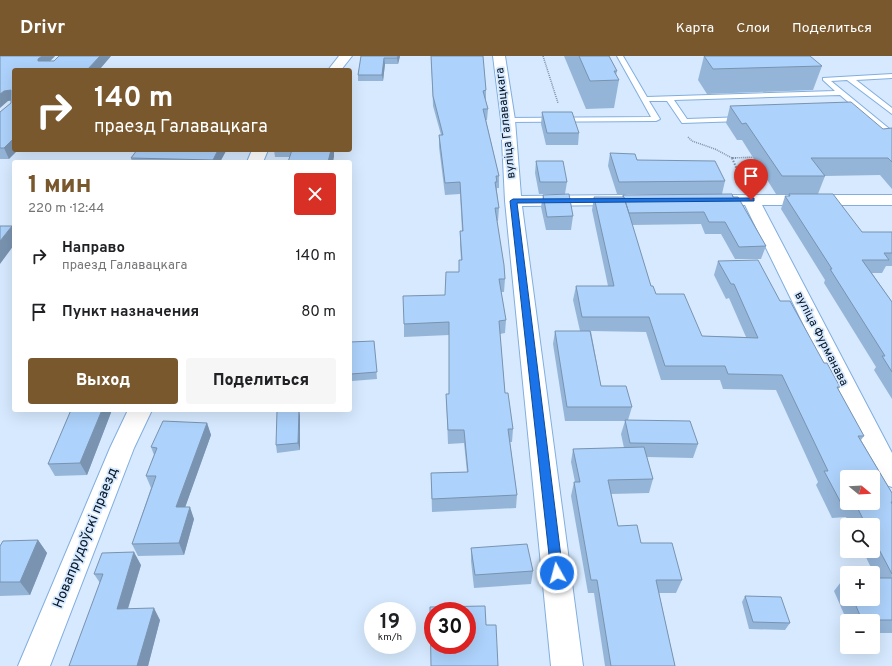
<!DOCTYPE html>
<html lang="ru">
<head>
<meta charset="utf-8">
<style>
	:root { --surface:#fff; --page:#f6f6f6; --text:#202124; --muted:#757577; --accent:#79582e }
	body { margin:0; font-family:Overpass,sans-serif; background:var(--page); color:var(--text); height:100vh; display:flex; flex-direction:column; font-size:15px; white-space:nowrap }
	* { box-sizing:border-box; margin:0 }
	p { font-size:13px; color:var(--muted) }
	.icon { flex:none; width:22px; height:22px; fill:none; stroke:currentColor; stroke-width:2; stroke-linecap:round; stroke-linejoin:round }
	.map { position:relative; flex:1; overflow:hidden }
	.side { position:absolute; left:12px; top:104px; width:340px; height:252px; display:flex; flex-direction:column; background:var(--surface); border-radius:4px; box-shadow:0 4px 16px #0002 }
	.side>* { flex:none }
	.banner { position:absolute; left:12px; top:12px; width:340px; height:84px; border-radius:4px; box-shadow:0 4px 16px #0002; background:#79582e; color:#fff; overflow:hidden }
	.needle { width:26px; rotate:108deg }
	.controls { position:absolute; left:840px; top:414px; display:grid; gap:8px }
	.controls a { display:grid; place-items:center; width:40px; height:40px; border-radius:4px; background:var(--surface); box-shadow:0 4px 16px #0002; font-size:20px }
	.speed { position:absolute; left:364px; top:546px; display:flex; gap:8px; font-size:20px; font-weight:700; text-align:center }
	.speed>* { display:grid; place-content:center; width:52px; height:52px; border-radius:50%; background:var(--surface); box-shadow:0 4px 16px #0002; line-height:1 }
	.speed small { font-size:10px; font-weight:400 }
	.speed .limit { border:6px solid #d22; background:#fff; color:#111 }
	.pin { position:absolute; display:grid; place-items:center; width:34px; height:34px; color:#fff; margin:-41px -17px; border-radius:50% 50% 50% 0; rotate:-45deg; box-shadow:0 0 4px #0007 }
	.pin .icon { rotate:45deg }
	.me { position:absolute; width:44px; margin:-22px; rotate:353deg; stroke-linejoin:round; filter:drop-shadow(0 0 3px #0008) }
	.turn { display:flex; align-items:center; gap:14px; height:84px; padding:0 16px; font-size:18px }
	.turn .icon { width:52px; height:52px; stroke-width:2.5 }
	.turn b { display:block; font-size:28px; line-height:34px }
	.round { display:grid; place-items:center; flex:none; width:42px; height:42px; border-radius:4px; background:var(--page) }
	.headline { display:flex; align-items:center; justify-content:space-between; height:68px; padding:0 16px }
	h1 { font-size:24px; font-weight:800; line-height:30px; color:var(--accent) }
	.action { display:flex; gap:8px; margin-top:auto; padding:8px 16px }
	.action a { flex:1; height:46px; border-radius:4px; background:var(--accent); color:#fff; font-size:16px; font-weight:800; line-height:46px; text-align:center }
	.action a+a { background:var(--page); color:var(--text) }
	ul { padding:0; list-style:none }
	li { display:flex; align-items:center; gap:12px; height:56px; padding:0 16px }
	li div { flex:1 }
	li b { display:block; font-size:15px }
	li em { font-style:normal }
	header { display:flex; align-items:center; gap:24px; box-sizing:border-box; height:56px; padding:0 20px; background:var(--accent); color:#fff }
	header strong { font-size:19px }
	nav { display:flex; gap:22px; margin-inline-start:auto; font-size:14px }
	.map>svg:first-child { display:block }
</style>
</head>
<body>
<header>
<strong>Drivr</strong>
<nav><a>Карта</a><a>Слои</a><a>Поделиться</a></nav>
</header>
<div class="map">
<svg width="892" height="610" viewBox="0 0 892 610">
	<rect width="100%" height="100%" fill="#d6e9fe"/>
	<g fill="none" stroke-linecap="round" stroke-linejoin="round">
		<g stroke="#81aedf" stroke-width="2">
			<path id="lane" d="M617,0H623L647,41L835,35L823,24V22L892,18V22L856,24L892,52V58L847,24L831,25L892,75V81H889L840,39L674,44L687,63L745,61V65H742L682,67L667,45H649L660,63L656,65L508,66L504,64L508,62L651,61Z"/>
		</g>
		<g stroke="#81aedf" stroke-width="2">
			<path id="street" d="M339,0H352L341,14H328Z
				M493,0H505L515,64L521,140L622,139L628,140L630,144L628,148L622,149L522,150L583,610H551L505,145L501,64Z
				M252,94H268L263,106H247Z
				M710,139H892V149H762L892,397V431L883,428L836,335L745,149H710L704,148L702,144L704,140Z
				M128,354H152L134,392L50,610H18L110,392Z"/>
		</g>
		<path stroke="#7d8ea2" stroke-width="1.5" stroke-dasharray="1 1" stroke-linecap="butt" d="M543,0L558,47
			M688,81L692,85L715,93L732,102L756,101"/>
		<path stroke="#7d8ea2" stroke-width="2" stroke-dasharray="1.5 1.5" stroke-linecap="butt" d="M732,102H736
			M732,102L742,125"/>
		<use href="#lane" fill="#fff" fill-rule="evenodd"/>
		<use href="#street" fill="#fff" fill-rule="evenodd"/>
	</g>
	<path fill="#95b5d8" d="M0,0H55L50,5L111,0L99,14H14L9,103H0V56L11,47V44L8,45Z
		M361,0H400L398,8H385L383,25H358V19Z
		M431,0H483L486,34V45L488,53L487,64H486L499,120V132H497V136L499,152L498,165H497L505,223L504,236H501L506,264L505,277L500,278L505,337L513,373L512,386H510L517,439L516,452L432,456L431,417L467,416L464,387L448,388L446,338H449V279L404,281V268L445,239L459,216L461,204L460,188V175H462L460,138L445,139L439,91V79H441L433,50Z
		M564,0H609L617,15L616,19L619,24L614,52L586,53Z
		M704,0L822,10L813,34L707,38L698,24Z
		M730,50L883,73L892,72V133L880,119L825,120L818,138L862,176H892V210H886L882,217H872L892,246V343L874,314L876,311L824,227L825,224L781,153L785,140H788L789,138H776L742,84H737L726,67Z
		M542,56L579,77L578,89H546L541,68Z
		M137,94H231L230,95H226L220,106H132L131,102Z
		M274,94H334V101H275Z
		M610,97L725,125L722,138H617L608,110Z
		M536,105L567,126L565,138H539L535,117Z
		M732,138L766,190L761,203H735L721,178H705L701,168L632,169L651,230L656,238L702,280L746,281L729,242L726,243L714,219L718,205L780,245L824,307L840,331L838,333L864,380L861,384L892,437V577H873V565H847L834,535L844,522H847V543H873L876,522L863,495H873V469H850L846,461L832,462L816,429L818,426L776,334L723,333L720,324H661L646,276L591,275L601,330L632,351L628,364L698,388L693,402L647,401L653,423L649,437L611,438L618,470L641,487L682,524L676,537H659L675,610H605L594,537H588L575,463L571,440L574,426H575L571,406L573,393L624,392L621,378L625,365H565L553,288L555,275H580L573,244L576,230H608L592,154L594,141H622L623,139Z
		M543,139L573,160L571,174H546L541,151Z
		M374,285L377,323L352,325L351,318Z
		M71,354H112L87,419L55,420L48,408Z
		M300,360V394L277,397L276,389Z
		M207,367L211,379L185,451L194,463L184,499L138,500L132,488L151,432L146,420L154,399L151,391Z
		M38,484L47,497L30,539L0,540V490Z
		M471,492L533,515L531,528L474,532L471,505Z
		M141,509L128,553L160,564L148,610H69L100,527L94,518Z
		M745,540L790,567L785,574L749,573L742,546Z"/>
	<path fill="#7993b0" d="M42,0H55L42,13L38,5V3Z
		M100,0H111L99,14H87Z
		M398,0H400L398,8L397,2Z
		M384,2L385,8L383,25L382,19Z
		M11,34L14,44L8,45L0,52V38L4,35Z
		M14,82V94H18L9,103L4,92Z
		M218,94H225L226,95L220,106H213V104Z
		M331,94H334V101L333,106H328Z
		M12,170L14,175V189L0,208V185Z
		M102,354H112L87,419L80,407Z
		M299,354L300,360V394L298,387Z
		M207,367L211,379L181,463L176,451Z
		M190,451L194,463L184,499L179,487Z
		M38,484L47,497L30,539L20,526Z
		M134,496L141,509L124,565L117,553Z
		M154,552L160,564L148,610H137Z"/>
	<path fill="#add2fb" stroke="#7993b0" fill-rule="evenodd" d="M0,0H42L38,3V5H54L59,0H100L87,14H14V82L4,92H0V56L11,47V34L4,35L0,38Z
		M361,0H398L397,2H384L382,19H358Z
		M431,0H483L486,34L483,35L488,53H483L499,120H496L497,126H495L499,152H495L504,209L505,223H499L506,264L499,265L505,337H508L513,373H508L517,439L432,443L431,417L468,416L464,374H448L446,338H449V266L404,268L403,240L445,239L446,216H459V204H462L460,175H463L460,126L445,127L439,79H443L433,40Z
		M579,0H609L617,15H614L619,24L590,25Z
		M704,0H810L822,10L713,13Z
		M851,46L883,73L892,72V106L888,102H811L825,120H782L746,67L742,68L730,50Z
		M542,56H572L579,77H547Z
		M137,94H218L213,104L131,102Z
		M292,94H331L328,106H288Z
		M610,97L635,98L637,104L715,105L725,125L619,126Z
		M536,105H563L567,126H540Z
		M569,138L573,160L547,161L543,139Z
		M732,138L733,141H738L766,190L739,191L725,166H709L704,156L629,157L623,139Z
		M789,138H833L862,176H892V197H884L889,204H862L892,246V316L882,300H885L830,213H832L785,140H790Z
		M594,141H624L651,230H653L656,238H684L702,280L758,282L734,228H731L718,205L758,204L780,245H790L824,307H827L840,331H837L864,380H858L892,437V446H891L892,448V518L873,482V469H866L855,447H873V421H847V447H853H841L824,415H828L782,319L728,318L725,310H665L649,261H582L576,230H614Z
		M0,170H12L0,185Z
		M555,275H590L601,330H626L632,351H567Z
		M374,285L377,316L351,318L350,286Z
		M71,354H102L80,407L48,408Z
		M290,354H299L298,387L276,389L277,355Z
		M625,364L690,365L698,388L630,387Z
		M163,365L207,367L176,451H190L179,487L132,488L156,420H146L157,392L151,391Z
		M644,391L653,423L608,424L618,470L637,469L641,487H672L682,524H656L675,610H611L597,524H591L578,450L574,426H580L573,393Z
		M38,484L20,526H0V490L3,485Z
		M527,488L533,515L475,519L471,492Z
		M134,496L117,553L154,552L137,610H69L103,518H94L102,497Z
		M844,522H847V529Z
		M873,522H892V564H862L853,543H873Z
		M745,540L781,541L790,567L753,566Z
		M485,550L486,569H496L498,610H431L430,551ZM433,555H467V589H433Z"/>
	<path fill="#1a73e8" stroke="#114b97" d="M751,142H754V145L517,147L563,517L561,521L557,522L552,521L551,517L510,145L513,143Z"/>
	<g text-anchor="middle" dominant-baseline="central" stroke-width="3.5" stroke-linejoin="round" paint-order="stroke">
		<g font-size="12" fill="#041425" stroke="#d6e9fe">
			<text transform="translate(506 67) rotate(-96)">вуліца Галавацкага</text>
			<text transform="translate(821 283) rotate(63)">вуліца Фурманава</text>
		</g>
		<g font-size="14" fill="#041425" stroke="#d6e9fe">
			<text transform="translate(86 482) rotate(-68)">Новапрудоўскі праезд</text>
		</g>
	</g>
</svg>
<div class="controls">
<a><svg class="needle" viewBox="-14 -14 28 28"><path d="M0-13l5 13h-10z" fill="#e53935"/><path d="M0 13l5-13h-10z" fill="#757577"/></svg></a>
<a><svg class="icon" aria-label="search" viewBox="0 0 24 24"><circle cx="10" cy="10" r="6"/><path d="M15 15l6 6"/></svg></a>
<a>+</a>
<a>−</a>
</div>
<div class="speed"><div>19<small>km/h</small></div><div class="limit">30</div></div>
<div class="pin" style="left:751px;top:144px;background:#d93025"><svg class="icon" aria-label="arrive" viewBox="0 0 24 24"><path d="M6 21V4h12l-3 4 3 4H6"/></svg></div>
<svg class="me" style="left:557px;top:517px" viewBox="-20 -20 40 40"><circle r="17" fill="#1a73e8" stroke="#fff" stroke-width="3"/><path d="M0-11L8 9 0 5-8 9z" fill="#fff"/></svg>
<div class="banner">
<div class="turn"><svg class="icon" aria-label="right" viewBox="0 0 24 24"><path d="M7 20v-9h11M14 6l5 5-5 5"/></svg><div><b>140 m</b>праезд Галавацкага</div></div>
</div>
<section class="side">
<div class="headline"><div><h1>1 мин</h1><p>220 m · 12:44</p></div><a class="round" style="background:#d93025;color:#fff"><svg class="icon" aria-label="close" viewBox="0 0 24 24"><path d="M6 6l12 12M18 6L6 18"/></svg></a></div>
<ul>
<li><svg class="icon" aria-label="right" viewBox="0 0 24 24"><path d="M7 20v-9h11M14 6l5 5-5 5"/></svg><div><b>Направо</b><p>праезд Галавацкага</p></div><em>140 m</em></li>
<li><svg class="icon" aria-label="arrive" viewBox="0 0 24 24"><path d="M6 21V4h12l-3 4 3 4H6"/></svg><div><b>Пункт назначения</b></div><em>80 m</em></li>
</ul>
<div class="action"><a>Выход</a><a>Поделиться</a></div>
</section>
</div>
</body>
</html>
